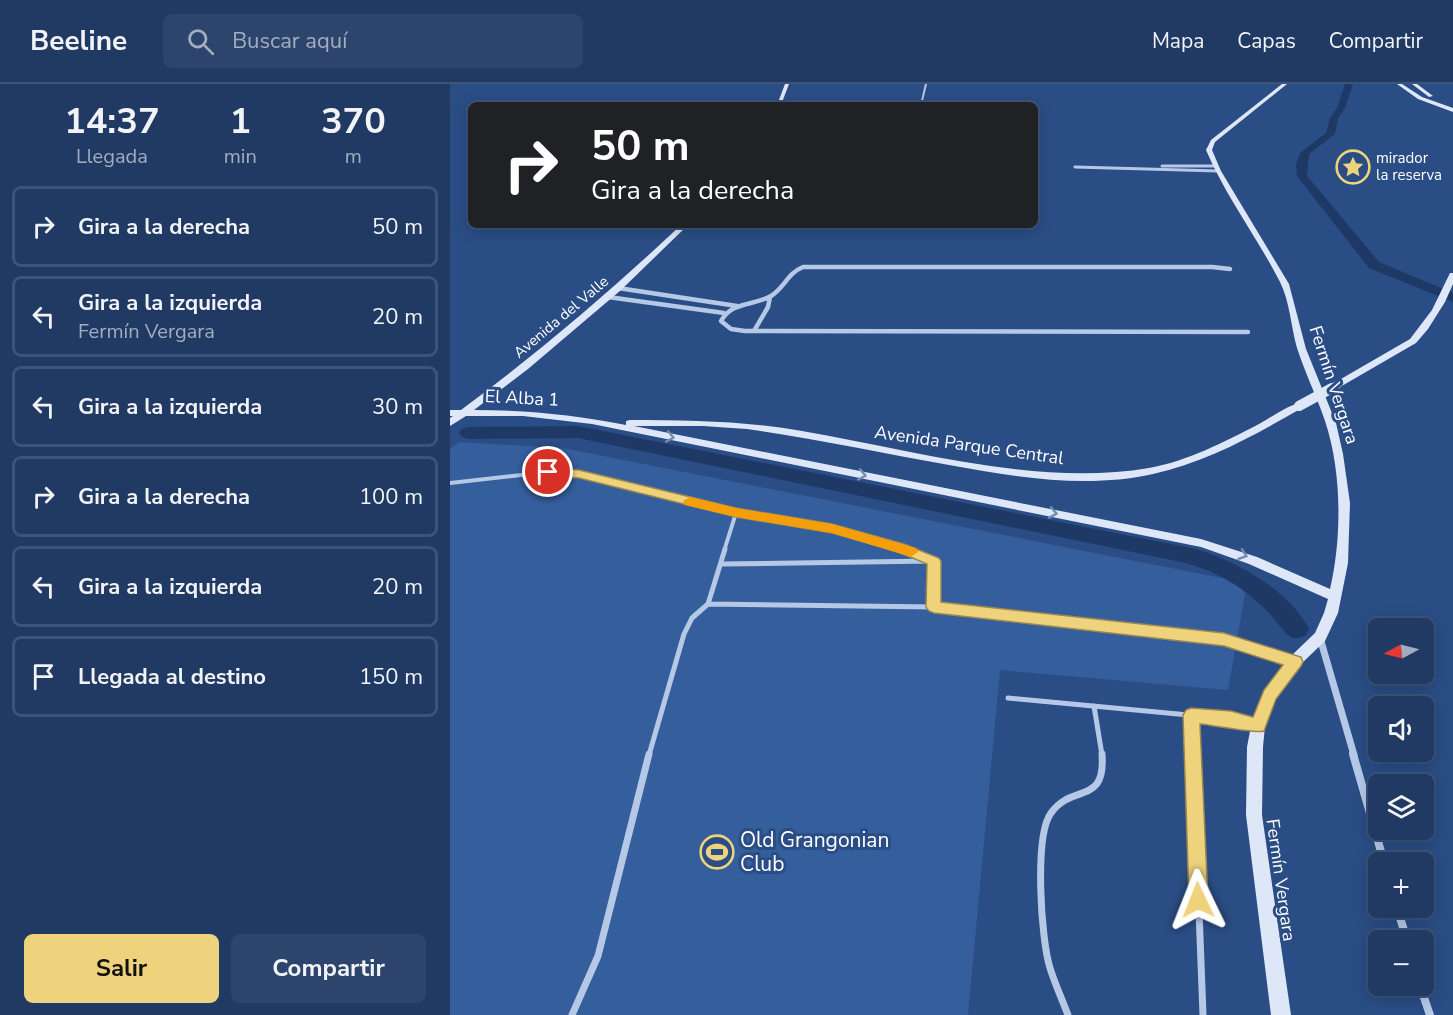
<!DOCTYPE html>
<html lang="es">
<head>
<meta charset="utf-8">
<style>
	:root { --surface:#203a64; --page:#2d456d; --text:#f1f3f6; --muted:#a2adbf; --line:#3d5478; --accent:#eed27c }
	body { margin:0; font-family:"Nunito Sans",sans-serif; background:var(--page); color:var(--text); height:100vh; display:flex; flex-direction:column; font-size:22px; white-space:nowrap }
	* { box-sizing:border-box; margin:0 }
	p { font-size:20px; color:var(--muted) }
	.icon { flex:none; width:33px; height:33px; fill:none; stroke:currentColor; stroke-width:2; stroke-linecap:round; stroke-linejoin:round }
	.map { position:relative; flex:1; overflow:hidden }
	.drawer { display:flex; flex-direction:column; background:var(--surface); width:450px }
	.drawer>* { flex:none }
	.hud { position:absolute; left:18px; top:18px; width:570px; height:126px; border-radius:9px; box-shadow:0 3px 15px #0003,0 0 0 2px var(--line); background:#202124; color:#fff; overflow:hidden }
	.needle { width:39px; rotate:263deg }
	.buttons { position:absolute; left:918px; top:534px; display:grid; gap:12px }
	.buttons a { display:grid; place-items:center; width:66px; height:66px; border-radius:9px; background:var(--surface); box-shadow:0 3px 15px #0003,0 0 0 2px var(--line); font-size:30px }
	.pin { position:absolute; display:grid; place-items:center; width:51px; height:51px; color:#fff; margin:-26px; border:3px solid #fff; border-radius:50%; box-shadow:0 2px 6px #0007 }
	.me { position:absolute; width:66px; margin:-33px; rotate:358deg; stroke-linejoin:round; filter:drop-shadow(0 0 4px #0008) }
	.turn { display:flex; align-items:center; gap:21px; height:126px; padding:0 24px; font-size:27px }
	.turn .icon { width:78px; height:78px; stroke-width:2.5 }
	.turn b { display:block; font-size:42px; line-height:51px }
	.eta { display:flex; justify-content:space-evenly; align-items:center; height:102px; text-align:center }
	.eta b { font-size:36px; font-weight:700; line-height:42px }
	.button { display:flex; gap:12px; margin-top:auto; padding:12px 24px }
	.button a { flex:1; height:69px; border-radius:9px; background:var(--accent); color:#111; font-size:24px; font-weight:700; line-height:69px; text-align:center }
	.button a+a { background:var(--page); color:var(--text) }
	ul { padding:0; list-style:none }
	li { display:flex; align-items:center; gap:18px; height:81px; margin:0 12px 9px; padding:0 12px; border:3px solid var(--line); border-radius:9px }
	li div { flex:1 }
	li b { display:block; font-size:22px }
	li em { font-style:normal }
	header { display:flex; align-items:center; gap:36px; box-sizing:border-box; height:84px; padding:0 30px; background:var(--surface); border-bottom:2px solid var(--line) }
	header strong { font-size:28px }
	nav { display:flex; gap:33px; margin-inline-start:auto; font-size:21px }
	.search { width:420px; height:54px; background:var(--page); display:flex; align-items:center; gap:15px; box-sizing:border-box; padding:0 21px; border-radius:9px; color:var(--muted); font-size:22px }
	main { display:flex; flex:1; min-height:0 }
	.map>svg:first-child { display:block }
</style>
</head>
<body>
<header>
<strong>Beeline</strong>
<div class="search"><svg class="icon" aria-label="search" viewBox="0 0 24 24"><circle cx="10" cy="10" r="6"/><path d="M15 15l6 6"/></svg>Buscar aquí</div>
<nav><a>Mapa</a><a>Capas</a><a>Compartir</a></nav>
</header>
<main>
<section class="drawer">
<div class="eta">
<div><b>14:37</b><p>Llegada</p></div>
<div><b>1</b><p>min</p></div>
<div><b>370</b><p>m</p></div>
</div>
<ul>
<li><svg class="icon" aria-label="right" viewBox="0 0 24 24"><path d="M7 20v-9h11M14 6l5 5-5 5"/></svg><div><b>Gira a la derecha</b></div><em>50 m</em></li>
<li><svg class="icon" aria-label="left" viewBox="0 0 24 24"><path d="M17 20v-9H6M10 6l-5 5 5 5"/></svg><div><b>Gira a la izquierda</b><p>Fermín Vergara</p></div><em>20 m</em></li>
<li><svg class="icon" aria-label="left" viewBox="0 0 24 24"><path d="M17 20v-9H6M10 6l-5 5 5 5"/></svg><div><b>Gira a la izquierda</b></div><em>30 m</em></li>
<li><svg class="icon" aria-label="right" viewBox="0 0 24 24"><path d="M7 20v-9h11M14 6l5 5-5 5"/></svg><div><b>Gira a la derecha</b></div><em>100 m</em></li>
<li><svg class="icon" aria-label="left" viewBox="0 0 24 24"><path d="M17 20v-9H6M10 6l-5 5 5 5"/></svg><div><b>Gira a la izquierda</b></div><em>20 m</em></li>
<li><svg class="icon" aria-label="arrive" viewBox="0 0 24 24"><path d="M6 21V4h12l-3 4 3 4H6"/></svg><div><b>Llegada al destino</b></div><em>150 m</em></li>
</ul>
<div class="button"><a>Salir</a><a>Compartir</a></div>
</section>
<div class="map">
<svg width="1003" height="931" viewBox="0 0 1003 931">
	<rect width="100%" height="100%" fill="#2a4d85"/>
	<path fill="#355e9c" d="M9,358L113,364L797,499L778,606L550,586L518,931H0V365Z"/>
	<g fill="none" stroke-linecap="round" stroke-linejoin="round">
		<path fill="#1e3966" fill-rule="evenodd" d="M895,0H903L895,24L888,34L885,50L859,70L857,92L929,178L1003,209V218L919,184L847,92L846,81L850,69L876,49L880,34L887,24Z
			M128,342L746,465C786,477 839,506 859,545L855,552C849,554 844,556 838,551C831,545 826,536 819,529C795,504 766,486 731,478L128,354L18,355L12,353L9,349L12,345L18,343Z"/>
		<path stroke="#b5c9e7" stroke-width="4" d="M0,399L98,388L129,390L286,429L382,445L458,467
			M274,467L286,429"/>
		<path stroke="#b5c9e7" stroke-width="5" d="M454,465L484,477V523L774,556L843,577
			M271,480L482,477
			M258,520L275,465
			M558,614L781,635L806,641
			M644,622L652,671
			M742,631L743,671
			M199,671L234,550L242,534L258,520L484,523"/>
		<path stroke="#b5c9e7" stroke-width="7" d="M743,670L753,931
			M122,931L148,872L199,670
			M618,931C612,915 605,900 600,884C591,856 584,752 601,729C622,699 656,722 652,670"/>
		<path stroke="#b5c9e7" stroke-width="2" d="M471,21L476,0"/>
		<path stroke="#b5c9e7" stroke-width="3" d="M712,82H764
			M625,83L768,87"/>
		<path stroke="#b5c9e7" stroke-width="4.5" d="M780,185L762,183H353C338,189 334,204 321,212C304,222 282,217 271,237L281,245L295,247L798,248
			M168,204L287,222
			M158,213L274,229
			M304,247L318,223L320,213"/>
		<path stroke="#b5c9e7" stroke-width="7" d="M870,554L904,671"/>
		<path stroke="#b5c9e7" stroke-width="8" d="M903,670L934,778
			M947,824L957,856
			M970,902L980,931"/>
		<path fill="#dee7f7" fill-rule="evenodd" d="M335,0H339L331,21H327Z
			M832,0H837L765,58L762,66L771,87L839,200L856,265L886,339L893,370L900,419L898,479L888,529L875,557L850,581L825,614L815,642L813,663L812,731L841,931H821L796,731L797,663L801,642L814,606L840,573L865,549L874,529L878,515L799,480L751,463L142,340L73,332H16L0,342V334L3,332H0V326H11C88,269 161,207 231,141H238L171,206L78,285L24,326C75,326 125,331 176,341V337L180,336C238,336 295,337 352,347C464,366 586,403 699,384C738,377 774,358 809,340C822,333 835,323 849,319L852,320V324C805,351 757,378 703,390C636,405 565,393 499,381C432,369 365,355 297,345L253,342H184L751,455L807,473L880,505C892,454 892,388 875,337C867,313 855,289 847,264C841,243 840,218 830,198C807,153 776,113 756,66L761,56Z
			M947,0H952L972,13L1003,24V28L968,15Z
			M962,0H967L983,12L979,13Z
			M1000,189H1003V200L995,218L978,245L966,259L890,303H884V299L960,255L982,226Z"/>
		<path stroke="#dee7f7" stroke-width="8" d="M879,305L887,301"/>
		<path stroke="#dee7f7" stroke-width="10" d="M849,322L882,304"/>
	</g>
	<defs><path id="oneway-chevron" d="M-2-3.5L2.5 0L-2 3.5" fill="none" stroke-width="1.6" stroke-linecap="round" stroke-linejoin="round" transform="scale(1.5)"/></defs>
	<g stroke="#728bb3">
		<use href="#oneway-chevron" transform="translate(220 353) rotate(11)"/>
		<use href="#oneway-chevron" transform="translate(412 391) rotate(11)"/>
		<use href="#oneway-chevron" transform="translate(603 429) rotate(11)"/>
		<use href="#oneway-chevron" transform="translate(793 471) rotate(19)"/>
	</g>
	<path fill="#eed27c" stroke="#9b8851" stroke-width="1.5" d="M98,384L129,386L286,424L382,440L454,460L489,474L491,477V518L774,549L851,573L853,578L851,582L826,615L814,647C807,650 762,641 750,640L758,816L756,823L748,826L741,823L739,816L733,631L736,626L741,624L781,627L803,633L814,606L833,581L774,562L484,529L479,527L476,523L477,480L446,467L382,449L286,433L129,394L94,391L92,388Z"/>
	<path fill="#f59e0b" d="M240,413L286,424L382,440L466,464L468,468L461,473L382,449L286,433L235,421L233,417Z"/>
	<defs>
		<g id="sight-ring" transform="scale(1.725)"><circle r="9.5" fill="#2a4d85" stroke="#eed27c" stroke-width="1.5"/><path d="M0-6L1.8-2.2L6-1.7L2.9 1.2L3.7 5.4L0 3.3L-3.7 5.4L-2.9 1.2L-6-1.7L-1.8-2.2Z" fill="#eed27c"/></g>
		<g id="stadium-ring" transform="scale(1.725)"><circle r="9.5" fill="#2a4d85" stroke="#eed27c" stroke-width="1.5"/><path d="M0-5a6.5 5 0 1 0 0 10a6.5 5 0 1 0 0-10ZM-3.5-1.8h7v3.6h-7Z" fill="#eed27c"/></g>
	</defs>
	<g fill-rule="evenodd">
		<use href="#sight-ring" x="903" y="83"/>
		<use href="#stadium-ring" x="267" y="768"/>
	</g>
	<g text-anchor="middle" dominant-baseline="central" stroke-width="6" stroke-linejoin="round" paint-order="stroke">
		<g font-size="15" fill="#fff" stroke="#2a4d85" text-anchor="start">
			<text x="926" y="74">mirador<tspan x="926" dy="17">la reserva</tspan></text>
		</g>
		<g font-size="15" fill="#fff" stroke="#2a4d85">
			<text transform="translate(111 233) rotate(-40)">Avenida del Valle</text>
		</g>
		<g font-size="18" fill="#fff" stroke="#2a4d85">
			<text transform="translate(884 301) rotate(72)">Fermín Vergara</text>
			<text transform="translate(72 314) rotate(3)">El Alba 1</text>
			<text transform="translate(519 361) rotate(8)">Avenida Parque Central</text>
			<text transform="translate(831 796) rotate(82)">Fermín Vergara</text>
		</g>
		<g font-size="21" fill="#fff" stroke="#2a4d85" text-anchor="start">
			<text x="290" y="756">Old Grangonian<tspan x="290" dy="24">Club</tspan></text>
		</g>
	</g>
</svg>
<div class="buttons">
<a><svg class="needle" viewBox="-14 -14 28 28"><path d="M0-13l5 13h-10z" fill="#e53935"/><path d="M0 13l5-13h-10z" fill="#a2adbf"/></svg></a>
<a><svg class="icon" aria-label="sound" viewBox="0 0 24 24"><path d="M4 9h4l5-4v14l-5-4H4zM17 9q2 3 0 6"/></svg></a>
<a><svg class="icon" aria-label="layers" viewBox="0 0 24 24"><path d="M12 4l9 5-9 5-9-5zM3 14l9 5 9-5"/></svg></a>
<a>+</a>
<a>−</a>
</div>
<div class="pin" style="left:98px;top:388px;background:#d93025"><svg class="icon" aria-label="arrive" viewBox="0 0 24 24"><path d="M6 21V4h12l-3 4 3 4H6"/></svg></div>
<svg class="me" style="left:748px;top:816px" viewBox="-20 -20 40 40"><path d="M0-17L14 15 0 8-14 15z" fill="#eed27c" stroke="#fff" stroke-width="4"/></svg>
<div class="hud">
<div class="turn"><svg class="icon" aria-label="right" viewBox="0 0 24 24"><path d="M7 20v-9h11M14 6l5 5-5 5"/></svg><div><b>50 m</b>Gira a la derecha</div></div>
</div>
</div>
</main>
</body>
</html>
